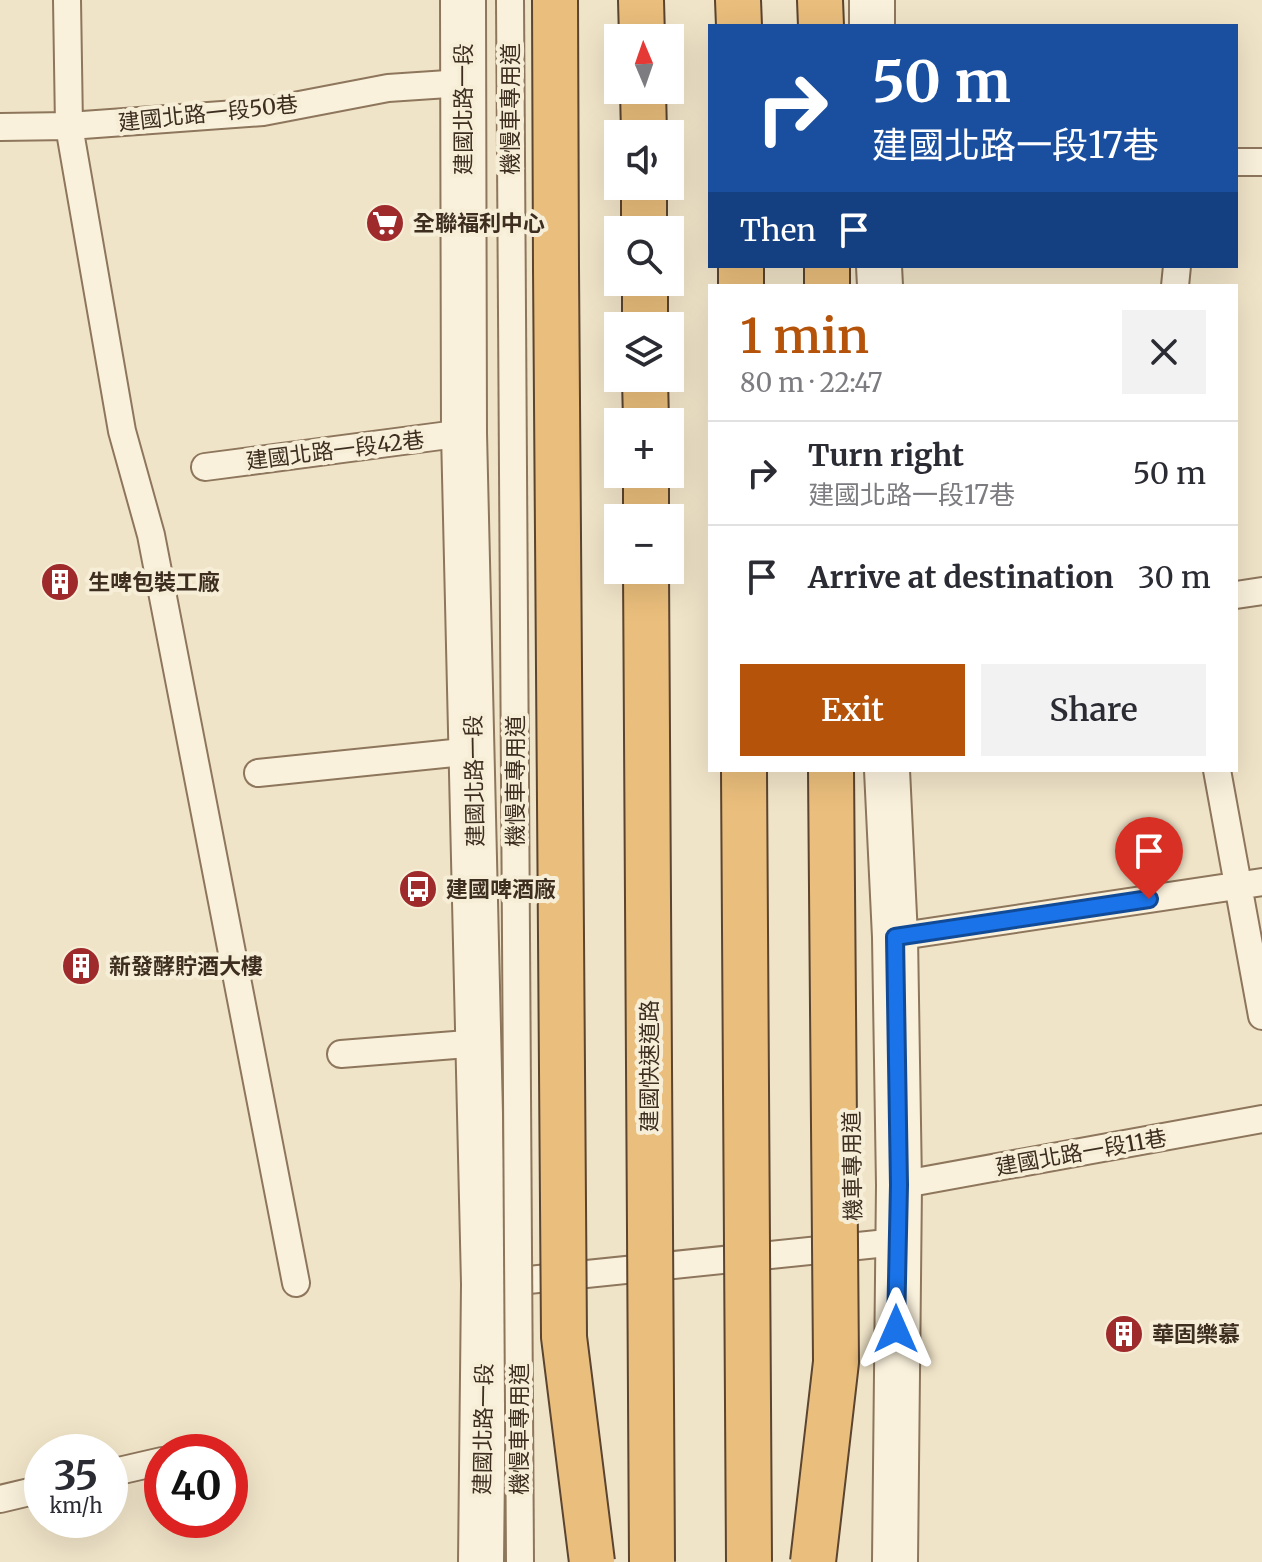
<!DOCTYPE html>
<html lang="en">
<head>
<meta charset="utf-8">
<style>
	:root { --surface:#fff; --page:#f2f2f3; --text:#2b2b33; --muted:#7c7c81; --line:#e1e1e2; --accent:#b45309 }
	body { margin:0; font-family:Merriweather,"Noto Sans TC",serif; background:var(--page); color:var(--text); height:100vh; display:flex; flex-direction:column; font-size:30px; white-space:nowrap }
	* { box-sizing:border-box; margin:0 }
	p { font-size:26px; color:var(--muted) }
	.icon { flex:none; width:44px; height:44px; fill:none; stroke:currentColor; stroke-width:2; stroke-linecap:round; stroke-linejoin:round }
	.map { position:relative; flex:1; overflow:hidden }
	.drawer { position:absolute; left:708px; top:284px; width:530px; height:488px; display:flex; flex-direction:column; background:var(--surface); border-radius:0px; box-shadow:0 8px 32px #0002 }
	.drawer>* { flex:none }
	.hud { position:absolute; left:708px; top:24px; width:530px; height:244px; border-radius:0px; box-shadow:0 8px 32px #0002; background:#1a4fa0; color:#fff; overflow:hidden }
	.needle { width:52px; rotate:358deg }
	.buttons { position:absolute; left:604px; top:24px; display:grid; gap:16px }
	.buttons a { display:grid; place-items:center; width:80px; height:80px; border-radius:0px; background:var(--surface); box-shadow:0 8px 32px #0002; font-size:40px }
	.speed { position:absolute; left:24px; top:1434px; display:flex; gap:16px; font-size:40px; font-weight:700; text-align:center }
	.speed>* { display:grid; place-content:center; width:104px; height:104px; border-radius:50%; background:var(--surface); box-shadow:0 8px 32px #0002; line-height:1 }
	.speed small { font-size:20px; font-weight:400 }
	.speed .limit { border:12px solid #d22; background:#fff; color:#111 }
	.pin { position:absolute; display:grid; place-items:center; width:68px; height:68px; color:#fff; margin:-82px -34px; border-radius:50% 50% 50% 0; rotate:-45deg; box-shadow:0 0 8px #0007 }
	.pin .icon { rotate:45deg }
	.me { position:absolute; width:88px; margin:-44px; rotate:0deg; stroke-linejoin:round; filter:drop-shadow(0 0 6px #0008) }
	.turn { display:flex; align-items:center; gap:28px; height:168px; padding:0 32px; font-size:36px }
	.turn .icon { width:104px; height:104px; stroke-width:2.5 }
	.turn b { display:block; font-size:56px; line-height:68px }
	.then { display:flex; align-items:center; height:76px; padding:0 32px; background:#0003; gap:16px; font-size:30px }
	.round { display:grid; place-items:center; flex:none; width:84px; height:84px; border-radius:0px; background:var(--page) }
	.overview { display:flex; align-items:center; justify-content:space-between; height:136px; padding:0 32px }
	h1 { font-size:48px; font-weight:600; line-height:60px; color:var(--accent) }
	.cta { display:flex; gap:16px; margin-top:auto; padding:16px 32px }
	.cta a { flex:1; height:92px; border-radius:0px; background:var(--accent); color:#fff; font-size:32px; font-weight:600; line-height:92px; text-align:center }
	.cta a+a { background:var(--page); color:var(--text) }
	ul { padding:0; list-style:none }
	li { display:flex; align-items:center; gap:24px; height:104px; padding:0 32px; border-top:2px solid var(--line) }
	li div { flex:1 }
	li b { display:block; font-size:30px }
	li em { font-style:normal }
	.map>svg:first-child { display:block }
</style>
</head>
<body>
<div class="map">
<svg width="1262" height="1562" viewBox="0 0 1262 1562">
	<rect width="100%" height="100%" fill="#f0e4c8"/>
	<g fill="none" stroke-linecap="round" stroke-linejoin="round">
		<g stroke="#8d765c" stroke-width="30">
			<path id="service" d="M67,0L69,126L122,431L151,535L296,1283
				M0,127L69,126L263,112L388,88L463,83
				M1236,162H1262
				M1175,286L1177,266
				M205,467L464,433
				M1236,595L1262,591
				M1217,770L1262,1016
				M258,773L473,751
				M895,937L1262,882
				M341,1054L480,1043
				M899,1185L1262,1119
				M499,1283L897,1242
				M110,1473L162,1461
				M0,1499L42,1489"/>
		</g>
		<g stroke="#8d765c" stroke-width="48">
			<path id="tertiary" d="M463,0L464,433L484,1284L481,1562
				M872,0V26
				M879,266L880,286
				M887,770L895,937L899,1185L895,1562"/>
		</g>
		<g stroke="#5b4430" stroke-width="48">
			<path id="trunk" d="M555,0L556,268
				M641,0L642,38
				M738,0L739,26
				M820,0L821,26
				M643,90L644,134
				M644,186V230
				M741,266V286
				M827,266V286
				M645,282V326
				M645,378L646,422
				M646,474V518"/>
		</g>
		<use href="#service" stroke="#faf1dc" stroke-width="26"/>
		<use href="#tertiary" stroke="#faf1dc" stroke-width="44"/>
		<use href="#trunk" stroke="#eabe7c" stroke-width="44"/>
		<g stroke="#8d765c" stroke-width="30" stroke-linecap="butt">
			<path id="service-bridge" d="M510,0L520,1562"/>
		</g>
		<g stroke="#5b4430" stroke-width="48" stroke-linecap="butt">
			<path id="trunk-bridge" d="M556,268L564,1337L592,1562
				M646,570L652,1562
				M744,770L749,1562
				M813,1562L836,1362L831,770"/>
		</g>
		<use href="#service-bridge" stroke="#faf1dc" stroke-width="26"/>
		<use href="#trunk-bridge" stroke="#eabe7c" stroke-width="44"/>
	</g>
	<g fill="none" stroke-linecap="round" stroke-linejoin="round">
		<g stroke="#114b97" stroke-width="20">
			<path id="route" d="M896,1329L899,1185L895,937L1149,899"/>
		</g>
		<use href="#route" stroke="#1a73e8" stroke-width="14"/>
	</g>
	<defs>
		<g id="supermarket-disc" transform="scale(2)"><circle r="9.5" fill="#9e2a2b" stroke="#f7eed8"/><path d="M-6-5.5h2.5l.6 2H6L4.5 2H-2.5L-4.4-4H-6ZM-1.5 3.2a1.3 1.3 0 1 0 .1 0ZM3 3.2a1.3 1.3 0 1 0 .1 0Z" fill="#fff"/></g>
		<g id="building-disc" transform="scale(2)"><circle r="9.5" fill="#9e2a2b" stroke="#f7eed8"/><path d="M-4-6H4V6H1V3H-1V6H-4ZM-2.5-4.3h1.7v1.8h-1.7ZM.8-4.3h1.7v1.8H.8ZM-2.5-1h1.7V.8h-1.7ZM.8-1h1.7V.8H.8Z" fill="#fff"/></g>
		<g id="bus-disc" transform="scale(2)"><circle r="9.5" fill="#9e2a2b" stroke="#f7eed8"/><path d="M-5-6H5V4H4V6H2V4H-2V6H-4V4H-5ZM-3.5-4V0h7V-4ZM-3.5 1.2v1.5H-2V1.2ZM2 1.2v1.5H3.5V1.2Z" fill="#fff"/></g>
	</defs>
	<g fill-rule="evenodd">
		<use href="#supermarket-disc" x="385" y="223"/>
		<use href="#building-disc" x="60" y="582"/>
		<use href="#bus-disc" x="418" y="889"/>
		<use href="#building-disc" x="81" y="966"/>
		<use href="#building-disc" x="1124" y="1334"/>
	</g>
	<g text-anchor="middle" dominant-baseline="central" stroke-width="8" stroke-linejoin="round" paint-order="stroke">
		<g font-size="22" fill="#3d2e20" stroke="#f7eed8">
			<text transform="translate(463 109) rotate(-90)">建國北路一段</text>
			<text transform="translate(510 109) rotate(-90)">機慢車專用道</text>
			<text transform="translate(208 113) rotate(-6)">建國北路一段50巷</text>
			<text transform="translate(335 450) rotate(-7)">建國北路一段42巷</text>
			<text transform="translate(474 781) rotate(-91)">建國北路一段</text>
			<text transform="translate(515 781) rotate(-90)">機慢車專用道</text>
			<text transform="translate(649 1066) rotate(-90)">建國快速道路</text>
			<text transform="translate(1081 1152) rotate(-10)">建國北路一段11巷</text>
			<text transform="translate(852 1166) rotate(-91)">機車專用道</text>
			<text transform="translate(483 1429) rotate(-89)">建國北路一段</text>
			<text transform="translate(519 1429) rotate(-90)">機慢車專用道</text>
		</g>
		<g font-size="22" font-weight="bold" fill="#3d2e20" stroke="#f7eed8" text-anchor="start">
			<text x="413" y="223">全聯福利中心</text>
			<text x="88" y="582">生啤包裝工廠</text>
			<text x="446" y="889">建國啤酒廠</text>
			<text x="109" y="966">新發酵貯酒大樓</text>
			<text x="1152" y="1334">華固樂慕</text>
		</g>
	</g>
</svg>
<div class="buttons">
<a><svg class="needle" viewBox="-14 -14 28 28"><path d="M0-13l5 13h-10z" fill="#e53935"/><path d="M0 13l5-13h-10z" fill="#7c7c81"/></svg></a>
<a><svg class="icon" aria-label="sound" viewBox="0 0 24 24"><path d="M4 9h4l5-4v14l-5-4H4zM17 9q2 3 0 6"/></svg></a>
<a><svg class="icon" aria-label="search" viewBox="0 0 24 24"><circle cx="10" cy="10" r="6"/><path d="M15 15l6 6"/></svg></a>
<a><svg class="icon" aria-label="layers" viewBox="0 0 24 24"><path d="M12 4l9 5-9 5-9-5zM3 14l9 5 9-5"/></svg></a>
<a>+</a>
<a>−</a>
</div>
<div class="speed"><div>35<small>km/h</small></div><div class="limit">40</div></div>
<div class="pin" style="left:1149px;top:899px;background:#d93025"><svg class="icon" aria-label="arrive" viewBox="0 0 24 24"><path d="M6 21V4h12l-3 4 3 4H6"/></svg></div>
<svg class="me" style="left:896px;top:1329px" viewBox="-20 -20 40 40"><path d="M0-17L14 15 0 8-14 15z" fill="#1a73e8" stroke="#fff" stroke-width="4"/></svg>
<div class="hud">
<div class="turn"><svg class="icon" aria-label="right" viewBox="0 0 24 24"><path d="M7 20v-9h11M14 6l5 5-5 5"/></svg><div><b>50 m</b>建國北路一段17巷</div></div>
<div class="then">Then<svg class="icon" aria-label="arrive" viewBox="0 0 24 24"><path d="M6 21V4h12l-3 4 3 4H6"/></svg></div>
</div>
<section class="drawer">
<div class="overview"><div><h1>1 min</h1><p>80 m · 22:47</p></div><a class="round"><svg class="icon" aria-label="close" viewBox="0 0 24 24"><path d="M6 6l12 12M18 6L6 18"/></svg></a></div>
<ul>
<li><svg class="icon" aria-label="right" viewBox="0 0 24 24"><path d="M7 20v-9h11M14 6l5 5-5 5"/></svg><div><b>Turn right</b><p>建國北路一段17巷</p></div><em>50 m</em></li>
<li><svg class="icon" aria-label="arrive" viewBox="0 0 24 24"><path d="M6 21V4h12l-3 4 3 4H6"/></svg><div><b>Arrive at destination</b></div><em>30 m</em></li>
</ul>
<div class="cta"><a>Exit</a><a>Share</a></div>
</section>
</div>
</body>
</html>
